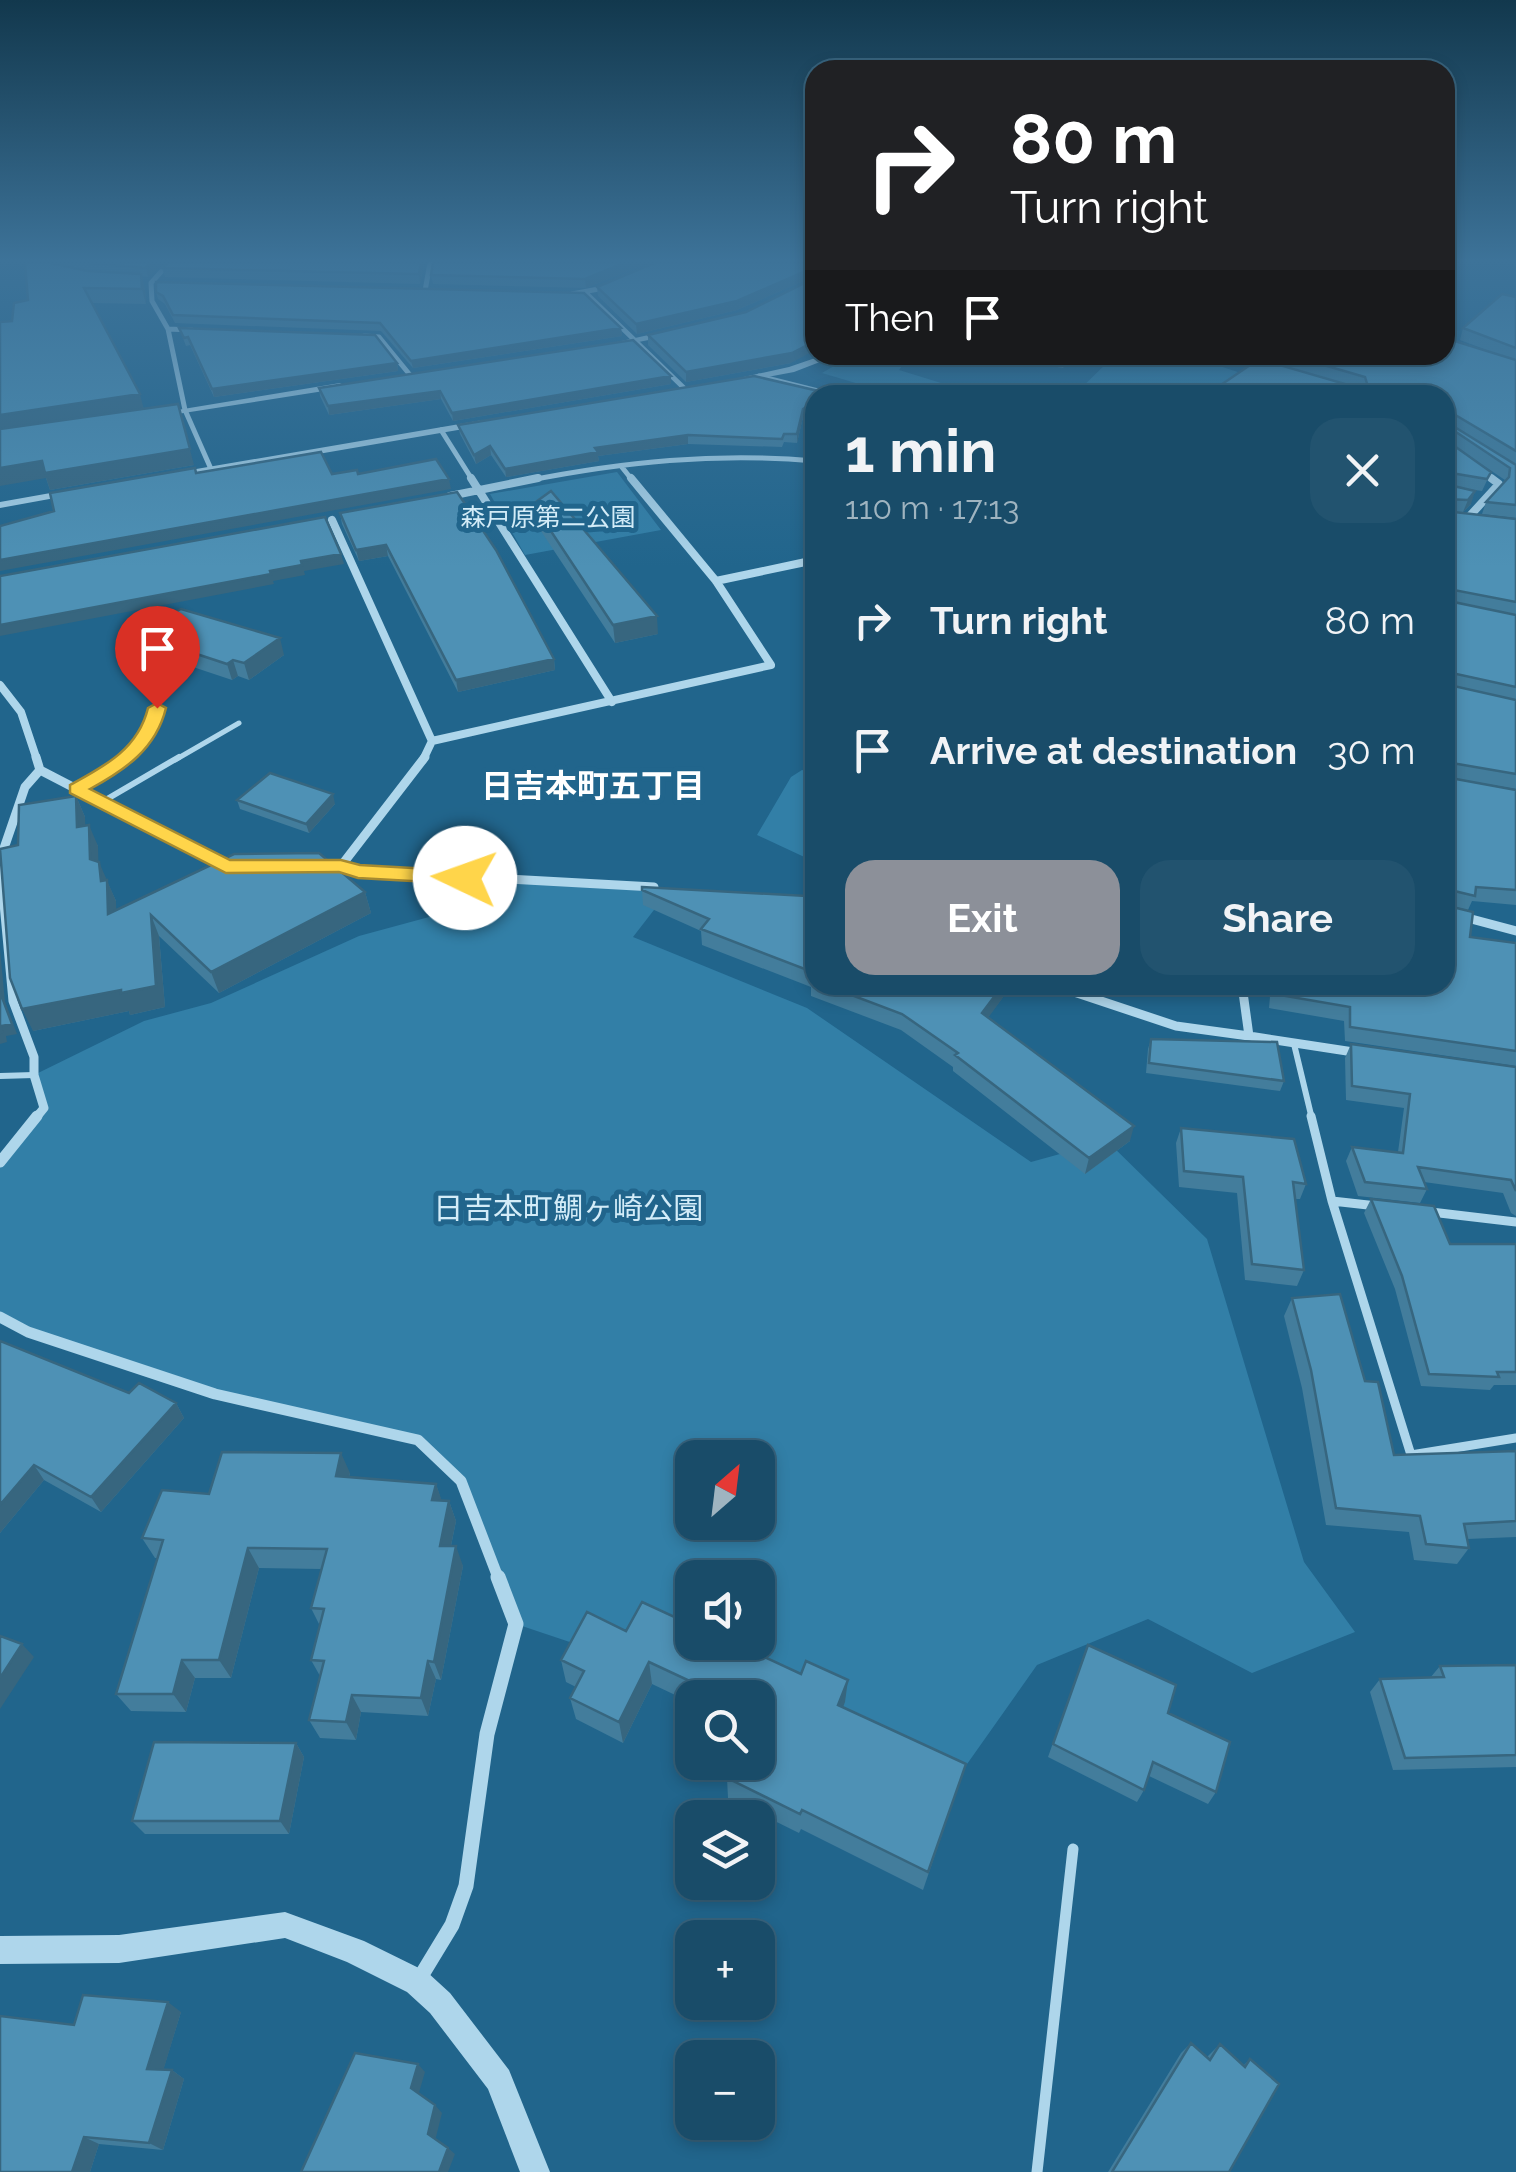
<!DOCTYPE html>
<html lang="en">
<head>
<meta charset="utf-8">
<style>
	:root { --surface:#194c69; --page:#22536f; --text:#f1f3f6; --muted:#9fb4c0; --line:#37637d; --accent:#8c9099 }
	body { margin:0; font-family:Raleway,"Noto Sans JP",sans-serif; background:var(--page); color:var(--text); height:100vh; display:flex; flex-direction:column; font-size:38px; white-space:nowrap }
	* { box-sizing:border-box; margin:0 }
	p { font-size:32px; color:var(--muted) }
	.icon { flex:none; width:55px; height:55px; fill:none; stroke:currentColor; stroke-width:2; stroke-linecap:round; stroke-linejoin:round }
	.map { position:relative; flex:1; overflow:hidden }
	.details { position:absolute; left:805px; top:385px; width:650px; height:610px; display:flex; flex-direction:column; background:var(--surface); border-radius:30px; box-shadow:0 5px 15px #0003,0 0 0 2px var(--line) }
	.details>* { flex:none }
	.top-card { position:absolute; left:805px; top:60px; width:650px; height:305px; border-radius:30px; box-shadow:0 5px 15px #0003,0 0 0 2px var(--line); background:#202124; color:#fff; overflow:hidden }
	.needle { width:65px; rotate:28deg }
	.tools { position:absolute; left:675px; top:1440px; display:grid; gap:20px }
	.tools a { display:grid; place-items:center; width:100px; height:100px; border-radius:20px; background:var(--surface); box-shadow:0 5px 15px #0003,0 0 0 2px var(--line); font-size:50px }
	.pin { position:absolute; display:grid; place-items:center; width:85px; height:85px; color:#fff; margin:-102px -42px; border-radius:50% 50% 50% 0; rotate:-45deg; box-shadow:0 0 10px #0007 }
	.pin .icon { rotate:45deg }
	.me { position:absolute; width:110px; margin:-55px; rotate:273deg; stroke-linejoin:round; filter:drop-shadow(0 0 8px #0008) }
	.turn { display:flex; align-items:center; gap:35px; height:210px; padding:0 40px; font-size:45px }
	.turn .icon { width:130px; height:130px; stroke-width:2.5 }
	.turn b { display:block; font-size:70px; line-height:85px }
	.then { display:flex; align-items:center; height:95px; padding:0 40px; background:#0003; gap:20px; font-size:38px }
	.round { display:grid; place-items:center; flex:none; width:105px; height:105px; border-radius:30px; background:var(--page) }
	.headline { display:flex; align-items:center; justify-content:space-between; height:170px; padding:0 40px }
	h1 { font-size:60px; font-weight:700; line-height:75px }
	.action { display:flex; gap:20px; margin-top:auto; padding:20px 40px }
	.action a { flex:1; height:115px; border-radius:30px; background:var(--accent); color:#fff; font-size:40px; font-weight:700; line-height:115px; text-align:center }
	.action a+a { background:var(--page); color:var(--text) }
	ul { padding:0; list-style:none }
	li { display:flex; align-items:center; gap:30px; height:130px; padding:0 40px }
	li div { flex:1 }
	li b { display:block; font-size:38px }
	li em { font-style:normal }
	.map>svg:first-child { display:block }
</style>
</head>
<body>
<div class="map">
<svg width="1516" height="2172" viewBox="0 0 1516 2172">
	<rect width="100%" height="100%" fill="#21658c"/>
	<path fill="#327fa7" fill-rule="evenodd" d="M853,355H910L899,370L980,395H896L822,373Z
		M1138,355H1185L1241,373L1219,390L1202,395H1074L1110,360Z
		M617,472L661,530L525,555L490,494Z
		M802,770L815,773V862L757,835L791,777Z
		M465,878L671,888L633,937L807,1008L1031,1162L1107,1141L1207,1239L1304,1562L1355,1632L1252,1673L1148,1619L1037,1665L960,1774L758,1698L734,1697L516,1624L461,1481L418,1440L215,1394L0,1317V1162L44,1108L34,1075L144,1021L211,1003L359,936L477,904ZM692,1458H758V1522H692ZM692,1578H758V1642H692Z"/>
	<g fill="none" stroke-linecap="round" stroke-linejoin="round">
		<path stroke="#aed6eb" stroke-width="5" d="M123,760L145,736L157,708
			M175,760L239,723"/>
		<path stroke="#aed6eb" stroke-width="6" d="M76,789L126,757
			M102,802L179,757
			M1294,1044L1312,1119
			M0,1076L34,1075"/>
		<path stroke="#aed6eb" stroke-width="9" d="M1311,1116L1332,1201L1411,1455L1516,1438
			M1332,1201L1377,1206
			M1431,1212L1516,1222"/>
		<path stroke="#aed6eb" stroke-width="11" d="M1037,2172L1073,1849"/>
		<path stroke="#aed6eb" stroke-width="5" d="M169,263L151,283L152,301L168,329L185,410L211,469
			M425,291L430,263
			M572,294L609,287
			M587,294L685,389
			M168,329L192,330
			M364,336L379,337L410,375
			M1225,355L1264,366
			M759,376L834,395
			M441,430L473,481
			M621,466L633,481
			M1479,470L1495,481
			M526,481C622,462 717,452 815,461"/>
		<path stroke="#aed6eb" stroke-width="8" d="M471,478L612,702
			M450,496L538,478
			M1445,518L1466,520L1499,484L1491,478
			M332,520L432,741L423,760
			M716,581L815,560
			M0,685L21,712L37,760
			M432,741L771,665L716,581L631,478"/>
		<path stroke="#aed6eb" stroke-width="9" d="M36,757L40,770L225,866
			M322,866H341L425,757
			M341,866L358,871L654,887
			M1445,912L1516,931
			M1053,985L1176,1026L1249,1036
			M1242,985L1249,1036L1360,1053
			M35,1119L44,1108L34,1075V1057L13,1001L0,860L25,787L40,770"/>
		<path stroke="#aed6eb" stroke-width="11" d="M0,1162L37,1116
			M0,1317L28,1332L215,1394L418,1440L461,1481L499,1580"/>
		<path stroke="#aed6eb" stroke-width="15" d="M418,1981L452,1925L466,1886L487,1734L516,1624L498,1577"/>
		<path fill="#aed6eb" fill-rule="evenodd" d="M671,330L676,333L674,335L613,347L608,344Z
			M824,355H838L794,372L735,383L730,380L789,367Z
			M340,383L345,386L343,388L158,417L153,414Z
			M483,420L488,423L487,425L173,479L168,476L173,473Z
			M73,489L77,490V494L0,508V502Z
			M285,1912L364,1941L427,1972L450,1993L509,2070L550,2172H520L488,2089L430,2013L407,1992L347,1962L285,1938L119,1963L0,1964V1936L119,1935Z"/>
	</g>
	<path fill="#437d9c" d="M25,263H163L148,277L141,276L145,289L146,304L92,303L144,409L194,465L50,490L46,478Z
		M424,263L420,284L165,277L162,268Z
		M647,263L586,288L433,284L431,275Z
		M815,263V276L737,310L637,334L598,296L597,287Z
		M156,292L621,328L622,336L413,368L381,331L175,323L165,304L158,299Z
		M1516,297V518L1482,514L1486,502L1505,480L1448,442L1491,472L1482,491L1460,488L1471,504L1463,512H1454L1516,519V789L1446,777L1516,790V905L1472,901L1468,910L1448,905L1470,937L1516,943V1066L1345,1041L1344,1021L1269,1008L1271,985H1445V395L1362,389L1248,355H1445L1513,360L1460,340L1463,328Z
		M746,312L791,363L686,382L648,345V335Z
		M179,328L397,363L398,371L214,397L190,345L186,346Z
		M959,355H1076L1063,368L1017,360L1011,366L1000,365Z
		M671,384L453,421L441,399L329,415L320,396L319,388Z
		M815,395V409L803,417L797,443L784,442L782,447L688,444L598,456L599,461L506,477L491,455L476,464L460,434L458,425Z
		M533,504L658,634L615,643L535,522Z
		M340,513L554,659L555,670L458,692L388,556L359,561L342,524Z
		M133,633L284,655L249,680L238,676L232,680L139,649Z
		M76,796L85,817V826L98,846V862L116,901V910L365,892L371,913L219,993L159,936L165,1007L130,1015L129,1011L33,1031L18,845Z
		M237,800L335,804L309,833L240,809Z
		M642,890L815,898V985H1012L988,1017L1130,1141L1085,1174L953,1071V1067L901,1030L811,996V987L702,945L701,931L643,905Z
		M1151,1039L1284,1081L1280,1091L1146,1073L1148,1049Z
		M1351,1044L1516,1067V1216L1511,1213L1503,1193L1424,1182L1427,1189L1420,1203L1358,1196L1346,1161L1352,1147L1398,1152L1404,1108L1346,1100L1345,1058Z
		M1181,1128L1306,1184L1300,1199H1295L1304,1270L1297,1286L1245,1280L1237,1193L1179,1187L1176,1143Z
		M1371,1199L1450,1244H1516V1385H1494L1490,1390L1421,1386L1395,1289L1364,1213Z
		M1292,1298L1365,1381L1394,1455L1516,1451V1537L1467,1539L1469,1548L1457,1564L1414,1560L1409,1532L1326,1525L1302,1388L1284,1316Z
		M0,1341L129,1393L176,1403L184,1418L101,1512L44,1480L0,1533Z
		M350,1473L349,1477L436,1484L441,1500L449,1501L456,1521L451,1546L463,1566L441,1680L436,1679L428,1716L361,1712L356,1740L320,1738L309,1720L320,1676L311,1660L320,1626L311,1608L321,1569L259,1568L231,1678H195L186,1712L131,1711L116,1694L158,1558H155L142,1538L209,1494Z
		M626,1631L801,1674L848,1680L843,1707L966,1764L923,1890L801,1829L799,1833L728,1798L727,1778L758,1762V1698H692V1703L652,1684L623,1743L576,1719L570,1698L576,1687L566,1682L561,1660Z
		M1083,1658L1168,1713L1216,1792L1208,1804L1149,1776L1144,1790L1137,1802L1048,1757Z
		M1516,1665V1767L1393,1770L1370,1692L1380,1679L1430,1678L1440,1666Z
		M296,1743L304,1757L289,1834H145L132,1821Z
		M181,2012L163,2070H172L184,2079L163,2150L99,2144L90,2172H0L74,2025Z
		M1191,2043L1207,2057L1220,2044L1244,2065L1250,2059L1229,2172H1108L1181,2053Z"/>
	<path fill="#37667f" d="M151,263H163L148,277L146,268Z
		M421,263H424L420,284L419,274Z
		M624,263H647L586,288L585,279Z
		M815,267V276L737,310L637,334L636,324Z
		M141,274L145,289L146,304L142,289Z
		M621,328L622,336L413,368L411,361Z
		M815,341V350L791,363L686,382V372Z
		M1012,355H1018L1017,360L1011,366Z
		M1066,355H1076L1063,368L1065,357Z
		M397,363L398,371L214,397L212,389Z
		M671,376V384L453,421L452,413Z
		M440,391L441,399L329,415L328,406Z
		M140,394L144,410L0,432V415Z
		M815,401V409L803,417L797,443V434L803,409Z
		M178,404L194,465L50,490L46,478L0,486V468Z
		M1453,430L1449,442H1445V431Z
		M688,435V444L598,456L599,461L506,477L505,469L595,448Z
		M490,446L491,455L476,464L474,455Z
		M449,479L451,489L0,571V560Z
		M1475,491L1471,504L1463,512L1468,500Z
		M386,545L388,556L359,561L356,550Z
		M341,554L344,564L304,571L305,575L273,581L274,584L0,636V625L270,571L301,561Z
		M657,616L658,634L615,643L613,625Z
		M280,638L284,655L249,680L244,663Z
		M554,659L555,670L458,692L456,680Z
		M233,660L238,676L232,680L227,664Z
		M1452,763L1446,777L1445,778V766Z
		M333,794L335,804L309,833L306,824Z
		M76,796L85,817L86,848L77,827Z
		M89,825L98,846L99,880L90,859Z
		M99,862L116,901L117,936L108,914L101,881Z
		M365,892L371,913L219,993L211,972Z
		M151,915L159,936L165,1007L130,1015L129,1011L33,1031L22,1009L121,990Z
		M0,949L5,1002L17,1034L6,1036L7,1042L0,1044Z
		M1003,985H1012L980,1029L982,1013Z
		M1134,1126L1130,1141L1085,1174L1089,1158Z
		M176,1403L184,1418L101,1512L91,1497Z
		M341,1453L350,1473L344,1497L336,1476Z
		M34,1465L44,1480L0,1533V1505Z
		M436,1484L443,1504L432,1500Z
		M449,1501L456,1521L447,1565L440,1546Z
		M456,1546L463,1566L441,1680L434,1662Z
		M248,1548L259,1568L231,1678L219,1660Z
		M22,1644L34,1657L0,1709V1678Z
		M182,1660L195,1678L186,1712L173,1694Z
		M428,1661L436,1679L428,1716L421,1698Z
		M649,1662L652,1684L623,1743L619,1722Z
		M848,1680L845,1702L836,1726L838,1705Z
		M352,1695L361,1712L356,1740L346,1722Z
		M296,1743L304,1757L289,1834L280,1821Z
		M168,2002L181,2012L161,2078L147,2069Z
		M418,2064L425,2072L418,2096L411,2088Z
		M172,2070L184,2079L163,2150L149,2143Z
		M435,2105L442,2113L435,2141L428,2134Z
		M84,2137L99,2144L90,2172H72Z
		M448,2148L455,2154L448,2172H439Z"/>
	<path fill="#4e91b5" stroke="#37667f" stroke-width="2.5" d="M25,263H50L88,271L141,274L142,289L84,288L140,394L0,415V322L12,321L14,303L28,300Z
		M87,263H151L146,268Z
		M167,263H421L419,274L162,268Z
		M433,263H624L585,279L431,275Z
		M654,263H815V267L737,301L636,324L597,287Z
		M815,278V341L792,353L686,372L648,335L746,312Z
		M156,282L584,293L621,328L411,361L380,323L173,315L163,296L156,292Z
		M1502,294L1516,297V348L1463,328Z
		M179,328L375,335L397,363L212,389L188,337L184,338Z
		M1445,338L1516,360V451L1452,413L1445,414V395H1206L1259,359L1362,389L1368,387L1365,377L1289,355H1445Z
		M633,340L671,376L452,413L440,391L328,406L319,388Z
		M754,376L827,393L823,395H815V401L803,409L797,434H784L782,439L688,435L595,448L598,452L505,469L490,446L474,455L458,425Z
		M178,404L190,449L45,473L42,461L0,468V429Z
		M1445,421L1516,465V505L1486,502L1509,477L1510,468L1453,430L1445,431Z
		M1445,435L1446,440L1491,472L1487,479L1445,472Z
		M321,452L332,474L357,470L358,474L436,459L449,479L0,560V526L54,511L50,493L195,468L196,473Z
		M1445,484L1475,491L1468,500L1445,499V504Z
		M551,491L657,616L613,625L533,504Z
		M457,492L496,550L554,659L456,680L386,545L356,550L340,513Z
		M1445,511L1516,519V602L1449,589L1445,593Z
		M325,517L341,554L301,561L302,565L270,571L271,574L0,625V576Z
		M1445,596L1449,601L1516,615V687L1452,673L1445,676Z
		M181,609L280,638L244,663L233,660L227,664L133,633Z
		M1445,677L1449,685L1516,700V774L1452,763L1445,766Z
		M270,773L333,794L306,824L237,800Z
		M1445,777L1516,790V890L1476,887L1475,896L1450,890L1445,895Z
		M76,796L77,827L89,825L90,859L99,862L101,881L107,880L108,914L234,854L319,853L365,892L211,972L151,915L156,986L121,993V990L22,1009L10,978L0,849L18,845L19,805Z
		M642,887L807,896L815,898V973L701,929L709,919L642,890Z
		M1445,900L1448,906L1473,912L1470,937L1516,943V1051L1350,1027V1007L1274,994L1275,985H1445Z
		M825,985H1003L982,1013L1134,1126L1089,1158L955,1055L958,1053L902,1014Z
		M0,992L12,1024L1,1026L2,1032L0,1033Z
		M1151,1039L1277,1042L1284,1081L1149,1063Z
		M1351,1044L1516,1067V1191L1511,1180L1418,1167L1427,1189L1365,1182L1352,1147L1403,1153L1410,1094L1352,1086Z
		M1181,1128L1294,1139L1306,1184L1293,1182L1304,1270L1252,1264L1243,1177L1184,1171Z
		M1371,1199L1434,1206L1450,1244H1516V1372H1497L1499,1377L1429,1374L1402,1276Z
		M1340,1294L1365,1381L1378,1382L1394,1455L1516,1451V1521L1464,1524L1469,1548L1426,1544L1420,1516L1336,1508L1311,1370L1292,1298Z
		M0,1341L129,1393L139,1383L176,1403L91,1497L34,1465L0,1505Z
		M222,1452L341,1453L336,1476L436,1484L432,1500L449,1501L440,1546H456L434,1662L428,1661L421,1698L352,1695L346,1722L309,1720L324,1661L311,1660L324,1609L311,1608L327,1549L248,1548L219,1660H182L173,1694H116L163,1540L142,1538L162,1490L209,1494Z
		M642,1602L692,1625V1642H732L801,1674L806,1661L848,1680L838,1705L966,1764L928,1872L802,1810L800,1814L727,1778L734,1762H758V1698H726L649,1662L619,1722L570,1698L584,1671L561,1660L587,1612L626,1631Z
		M0,1636L22,1644L0,1678Z
		M1088,1645L1176,1685L1168,1713L1230,1742L1216,1792L1153,1762L1144,1790L1053,1744Z
		M1516,1665V1755L1405,1758L1380,1679L1444,1677L1440,1666Z
		M154,1742L296,1743L280,1821H132Z
		M83,1995L168,2002L147,2069L172,2070L149,2143L84,2137L72,2172H0V2016L74,2025Z
		M1191,2043L1210,2060L1220,2044L1245,2067L1250,2059L1279,2084L1229,2172H1112Z
		M355,2053L418,2064L411,2088L435,2105L428,2134L448,2148L439,2172H301Z"/>
	<linearGradient id="sky" x2="0" y2="1"><stop stop-color="#12384d"/><stop offset="0.46" stop-color="#3d7399"/><stop offset="1" stop-color="#3d7399" stop-opacity="0"/></linearGradient>
	<rect width="1516" height="567" fill="url(#sky)"/>
	<path fill="#ffd54a" stroke="#a68a30" stroke-width="2.5" d="M157,703L166,708C156,749 125,770 90,789L230,860H341L360,865L465,871L475,878L465,884L358,878L339,872L226,873L70,793V785C105,766 138,749 148,708Z"/>
	<g text-anchor="middle" dominant-baseline="central" stroke-width="10" stroke-linejoin="round" paint-order="stroke">
		<g font-size="25" fill="#d3ecf8" stroke="#21658c">
			<text x="548" y="517">森戸原第二公園</text>
		</g>
		<g font-size="30" fill="#d3ecf8" stroke="#21658c">
			<text x="568" y="1208">日吉本町鯛ヶ崎公園</text>
		</g>
		<g font-size="32" font-weight="bold" fill="#fff" stroke="#21658c">
			<text x="593" y="785">日吉本町五丁目</text>
		</g>
	</g>
</svg>
<div class="tools">
<a><svg class="needle" viewBox="-14 -14 28 28"><path d="M0-13l5 13h-10z" fill="#e53935"/><path d="M0 13l5-13h-10z" fill="#9fb4c0"/></svg></a>
<a><svg class="icon" aria-label="sound" viewBox="0 0 24 24"><path d="M4 9h4l5-4v14l-5-4H4zM17 9q2 3 0 6"/></svg></a>
<a><svg class="icon" aria-label="search" viewBox="0 0 24 24"><circle cx="10" cy="10" r="6"/><path d="M15 15l6 6"/></svg></a>
<a><svg class="icon" aria-label="layers" viewBox="0 0 24 24"><path d="M12 4l9 5-9 5-9-5zM3 14l9 5 9-5"/></svg></a>
<a>+</a>
<a>−</a>
</div>
<div class="pin" style="left:157px;top:708px;background:#d93025"><svg class="icon" aria-label="arrive" viewBox="0 0 24 24"><path d="M6 21V4h12l-3 4 3 4H6"/></svg></div>
<svg class="me" style="left:465px;top:878px" viewBox="-20 -20 40 40"><circle r="19" fill="#fff"/><path d="M0-13L10 11 0 6-10 11z" fill="#ffd54a"/></svg>
<div class="top-card">
<div class="turn"><svg class="icon" aria-label="right" viewBox="0 0 24 24"><path d="M7 20v-9h11M14 6l5 5-5 5"/></svg><div><b>80 m</b>Turn right</div></div>
<div class="then">Then<svg class="icon" aria-label="arrive" viewBox="0 0 24 24"><path d="M6 21V4h12l-3 4 3 4H6"/></svg></div>
</div>
<section class="details">
<div class="headline"><div><h1>1 min</h1><p>110 m · 17:13</p></div><a class="round"><svg class="icon" aria-label="close" viewBox="0 0 24 24"><path d="M6 6l12 12M18 6L6 18"/></svg></a></div>
<ul>
<li><svg class="icon" aria-label="right" viewBox="0 0 24 24"><path d="M7 20v-9h11M14 6l5 5-5 5"/></svg><div><b>Turn right</b></div><em>80 m</em></li>
<li><svg class="icon" aria-label="arrive" viewBox="0 0 24 24"><path d="M6 21V4h12l-3 4 3 4H6"/></svg><div><b>Arrive at destination</b></div><em>30 m</em></li>
</ul>
<div class="action"><a>Exit</a><a>Share</a></div>
</section>
</div>
</body>
</html>
